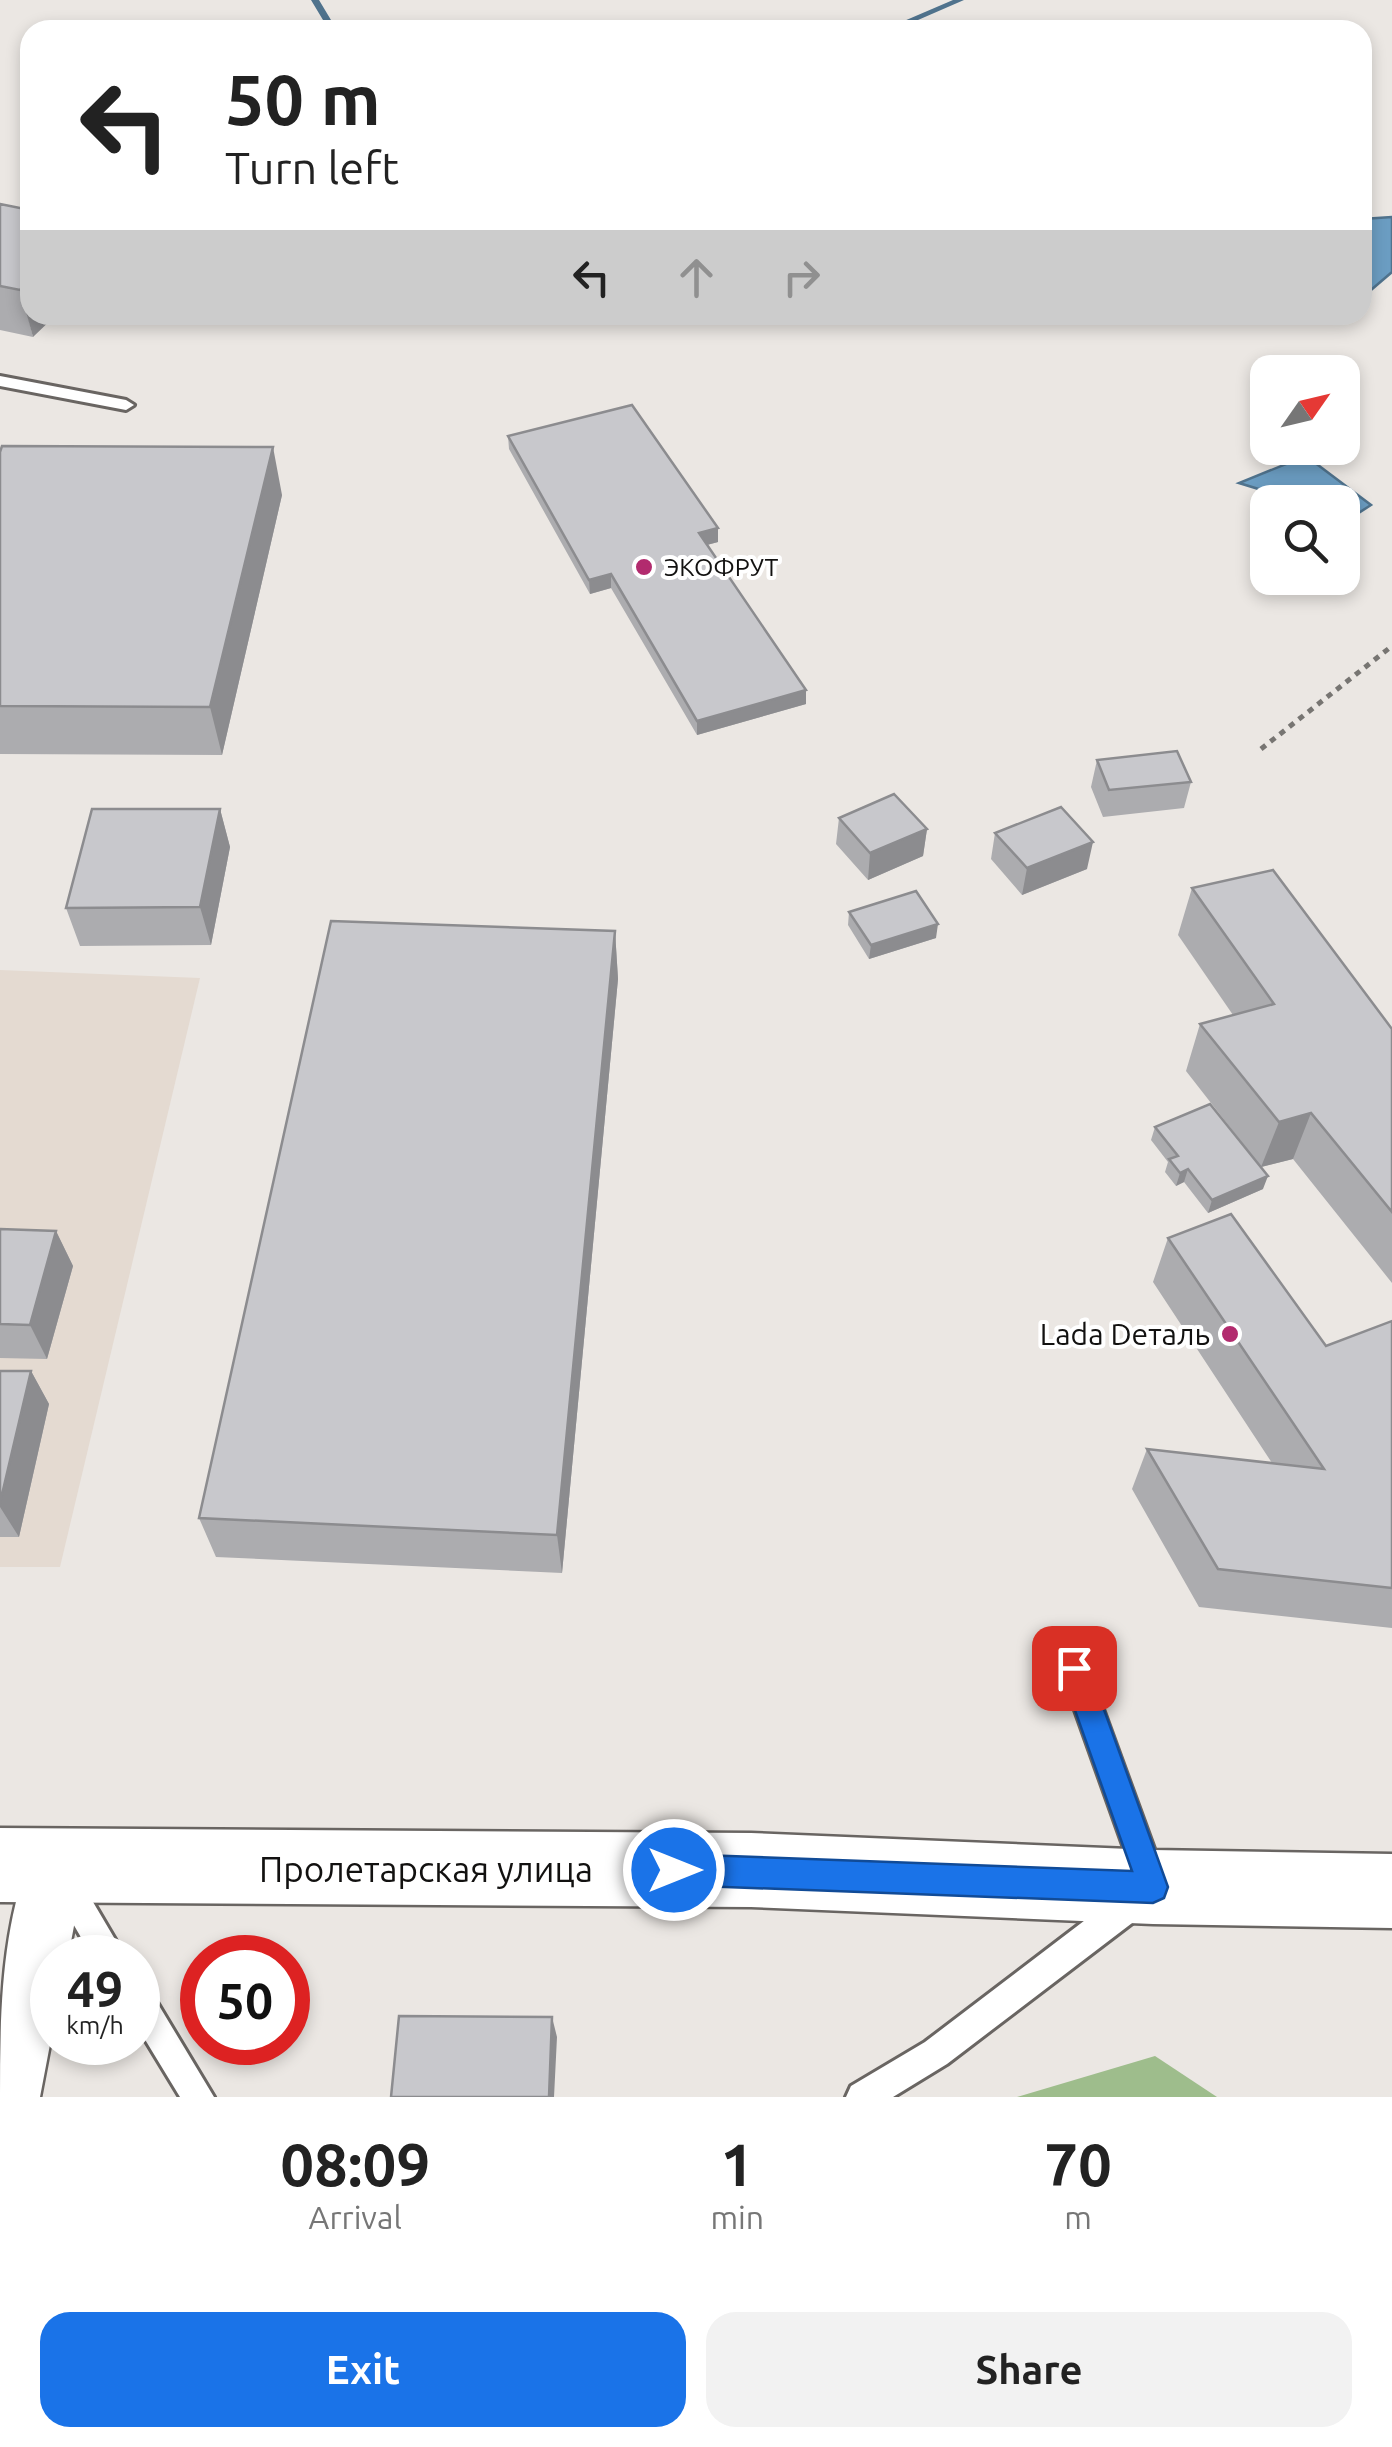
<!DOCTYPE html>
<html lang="en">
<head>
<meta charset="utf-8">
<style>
	:root { --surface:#fff; --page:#f2f2f2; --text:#222; --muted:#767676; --accent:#1a73e8 }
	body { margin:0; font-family:Ubuntu,sans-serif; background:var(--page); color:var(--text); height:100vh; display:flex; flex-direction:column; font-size:38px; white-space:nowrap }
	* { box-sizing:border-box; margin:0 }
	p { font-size:32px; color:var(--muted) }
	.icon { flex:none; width:55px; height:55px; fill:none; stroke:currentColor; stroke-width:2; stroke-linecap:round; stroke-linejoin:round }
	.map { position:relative; height:2097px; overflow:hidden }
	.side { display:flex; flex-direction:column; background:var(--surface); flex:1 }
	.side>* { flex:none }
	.guide { position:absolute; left:20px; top:20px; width:1352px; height:305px; border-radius:30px; box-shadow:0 5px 15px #0003; background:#fff; color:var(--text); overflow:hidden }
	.needle { width:65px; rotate:56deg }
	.controls { position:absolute; left:1250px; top:355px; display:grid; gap:20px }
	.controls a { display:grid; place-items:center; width:110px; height:110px; border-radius:20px; background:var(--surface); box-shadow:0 5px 15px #0003; font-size:50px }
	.speed { position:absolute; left:30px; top:1935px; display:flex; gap:20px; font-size:50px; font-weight:700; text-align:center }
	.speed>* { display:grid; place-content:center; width:130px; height:130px; border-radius:50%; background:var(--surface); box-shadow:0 5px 15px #0003; line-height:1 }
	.speed small { font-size:25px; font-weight:400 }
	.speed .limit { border:15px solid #d22; background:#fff; color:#111 }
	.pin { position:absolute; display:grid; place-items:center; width:85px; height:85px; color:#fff; margin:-42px; border-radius:20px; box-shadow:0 5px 15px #0006 }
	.me { position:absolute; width:110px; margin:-55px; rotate:90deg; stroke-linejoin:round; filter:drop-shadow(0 0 8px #0008) }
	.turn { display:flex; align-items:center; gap:35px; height:210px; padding:0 40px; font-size:45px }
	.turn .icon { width:130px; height:130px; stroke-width:2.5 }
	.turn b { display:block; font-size:70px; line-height:85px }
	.lanes { display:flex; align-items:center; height:95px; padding:0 40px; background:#0003; justify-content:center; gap:50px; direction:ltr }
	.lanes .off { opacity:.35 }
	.eta { display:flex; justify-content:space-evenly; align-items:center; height:170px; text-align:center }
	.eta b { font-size:60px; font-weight:700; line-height:70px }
	.cta { display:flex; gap:20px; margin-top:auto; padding:20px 40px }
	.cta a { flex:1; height:115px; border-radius:30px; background:var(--accent); color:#fff; font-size:40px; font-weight:700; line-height:115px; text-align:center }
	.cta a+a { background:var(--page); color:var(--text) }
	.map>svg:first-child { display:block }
</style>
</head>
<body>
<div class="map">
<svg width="1392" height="2097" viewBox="0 0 1392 2097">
	<rect width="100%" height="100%" fill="#ebe7e3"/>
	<path fill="#e4dad1" d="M0,970L200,978L60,1567H0Z"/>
	<path fill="#9ebd8c" d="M1155,2056L1217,2097H1017Z"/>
	<path fill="#6b9dc2" stroke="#50738d" stroke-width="2.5" d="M1392,217V272L1371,290L1363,282V219Z
		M1306,456L1371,505L1343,523L1342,502H1301L1239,483Z"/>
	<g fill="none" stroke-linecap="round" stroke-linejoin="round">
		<path fill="#50738d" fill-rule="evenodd" d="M311,0H319L337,30H329Z
			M953,0H964L895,30H883Z"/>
		<g stroke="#696562" stroke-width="6">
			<path id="service" d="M0,376L126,400L134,405L126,410L0,386Z
				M1074,1654L1084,1658L1088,1668L1164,1876L1160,1887L1149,1891L1138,1887L1134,1876L1060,1668L1064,1658Z
				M62,1864L73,1868L126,1958H93L47,1879L51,1868Z
				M1129,1891L1140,1895L1144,1906L1140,1917L947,2064L893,2097H846L851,2086L925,2042L1118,1895Z
				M138,1984L149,1989L214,2097H180L138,2028Z"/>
		</g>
		<g stroke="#696562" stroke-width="5">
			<path id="minor" d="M55,1837L76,1846L85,1867L68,1958H52V2034L40,2097H0C0,2012 1,1926 34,1846Z"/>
		</g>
		<g stroke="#696562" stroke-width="5">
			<path id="secondary" d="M0,1828L751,1833L1153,1850L1392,1854V1928L1153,1924L751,1907L0,1902Z"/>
		</g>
		<path stroke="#777572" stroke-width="5" stroke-dasharray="6 6" stroke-linecap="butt" d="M1261,749L1392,646"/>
		<use href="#service" fill="#fff" fill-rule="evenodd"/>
		<use href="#minor" fill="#fff" fill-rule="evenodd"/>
		<use href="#secondary" fill="#fff" fill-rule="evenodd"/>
	</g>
	<path fill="#acacaf" d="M0,204L33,337L0,330Z
		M508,436L718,528V542L707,545L806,704L697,735L611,588L590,594L509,449Z
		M0,452L282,495L222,755L0,754Z
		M1097,760L1191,782L1184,808L1103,817L1091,787Z
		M220,809L230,847L211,945L80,946L66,908Z
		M839,818L927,829L923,856L868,880L836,844Z
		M995,833L1087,869L1022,895L991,859Z
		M1192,888L1392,1029V1283L1293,1159L1261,1167L1186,1071L1200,1024L1233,1015L1178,935Z
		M849,912L936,938L869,959L848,925Z
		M615,931L618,979L562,1573L216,1557L199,1518Z
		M1155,1127L1263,1189L1208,1213L1184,1182L1176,1186L1165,1172L1168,1162L1151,1140Z
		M0,1229L56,1231L73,1266L47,1359L0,1358Z
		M1168,1238L1326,1346L1392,1321V1628L1199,1607L1132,1489L1147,1449L1272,1463L1153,1282Z
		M0,1371H31L49,1404L19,1537H0Z"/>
	<path fill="#8c8c8f" d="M30,280V315H56L33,337L20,290Z
		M273,447L282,495L222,755L210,707Z
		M718,528V542L699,547V533Z
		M611,574V588L590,594L589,580Z
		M806,690V704L697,735V721Z
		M220,809L230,847L211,945L200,907Z
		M927,829L923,856L868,880L870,853Z
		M1093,842L1087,869L1022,895L1027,868Z
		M938,924L936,938L869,959L871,945Z
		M615,931L618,979L562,1573L557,1535Z
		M1311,1113L1293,1159L1261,1167L1279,1122Z
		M1188,1169L1184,1182L1176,1186L1180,1173Z
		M1268,1176L1263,1189L1208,1213L1212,1200Z
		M56,1231L73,1266L47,1359L30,1325Z
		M31,1371L49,1404L19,1537L0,1507V1503Z
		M552,2017L557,2037L554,2097H549Z"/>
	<path fill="#c8c8cc" stroke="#8c8c8f" stroke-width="2.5" d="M0,204L30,210V280L20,290L0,286Z
		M632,405L718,528L699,533L806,690L697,721L611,574L589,580L508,436Z
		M2,446L273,447L210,707L0,706V452Z
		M1177,751L1191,782L1109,790L1097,760Z
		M894,794L927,829L870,853L839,818Z
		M1061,807L1093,842L1027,868L995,833Z
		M92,809H220L200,907L66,908Z
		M1273,870L1392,1029V1212L1311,1113L1279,1122L1200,1024L1274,1004L1192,888Z
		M916,891L938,924L871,945L849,912Z
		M331,921L615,931L557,1535L199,1518Z
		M1210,1104L1268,1176L1212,1200L1188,1169L1180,1173L1169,1159L1178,1156L1155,1127Z
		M1231,1214L1326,1346L1392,1321V1588L1218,1569L1147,1449L1324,1469L1168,1238Z
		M0,1229L56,1231L30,1325L0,1324Z
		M0,1371H31L0,1503Z
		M399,2016L552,2017L549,2097H391Z"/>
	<path fill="#1a73e8" stroke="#114b97" stroke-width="2.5" d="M1074,1654L1084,1658L1089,1668L1168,1887L1164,1898L1153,1903L674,1885L663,1880L658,1870L663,1859L674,1854L1132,1871L1060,1668L1064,1658Z"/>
	<g fill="#b22b6e" stroke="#fff" stroke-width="4">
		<circle cx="644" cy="567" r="10"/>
		<circle cx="1230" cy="1334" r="10"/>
	</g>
	<g text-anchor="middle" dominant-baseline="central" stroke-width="8" stroke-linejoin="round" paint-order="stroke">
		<g font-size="25" fill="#121110" stroke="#fff" text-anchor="start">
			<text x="664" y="567">ЭКОФРУТ</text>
		</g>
		<g font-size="30" fill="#121110" stroke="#fff" text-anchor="end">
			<text x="1210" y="1334">Lada Dеталь</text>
		</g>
		<g font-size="35" fill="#121110" stroke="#fff">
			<text x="426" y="1869">Пролетарская улица</text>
		</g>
	</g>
</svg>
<div class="controls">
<a><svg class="needle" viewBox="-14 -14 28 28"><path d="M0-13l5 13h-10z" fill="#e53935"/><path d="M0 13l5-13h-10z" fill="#767676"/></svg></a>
<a><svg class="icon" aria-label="search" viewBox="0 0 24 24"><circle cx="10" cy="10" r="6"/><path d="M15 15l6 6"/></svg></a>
</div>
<div class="speed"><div>49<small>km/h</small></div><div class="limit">50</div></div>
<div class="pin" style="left:1074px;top:1668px;background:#d93025"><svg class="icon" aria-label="arrive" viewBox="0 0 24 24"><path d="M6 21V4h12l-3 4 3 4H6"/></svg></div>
<svg class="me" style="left:674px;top:1870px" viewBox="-20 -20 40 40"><circle r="17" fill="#1a73e8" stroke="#fff" stroke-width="3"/><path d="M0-11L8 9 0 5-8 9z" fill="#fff"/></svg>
<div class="guide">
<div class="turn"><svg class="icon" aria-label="left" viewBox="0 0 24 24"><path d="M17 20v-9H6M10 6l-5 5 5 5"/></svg><div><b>50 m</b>Turn left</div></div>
<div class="lanes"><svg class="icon" aria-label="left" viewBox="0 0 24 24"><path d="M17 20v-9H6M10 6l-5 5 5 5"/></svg><svg class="icon off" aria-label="ahead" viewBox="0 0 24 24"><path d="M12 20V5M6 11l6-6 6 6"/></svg><svg class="icon off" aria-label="right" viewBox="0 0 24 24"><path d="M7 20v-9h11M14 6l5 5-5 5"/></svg></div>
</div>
</div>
<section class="side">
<div class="eta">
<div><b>08:09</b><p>Arrival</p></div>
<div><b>1</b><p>min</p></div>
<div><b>70</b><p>m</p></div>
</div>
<div class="cta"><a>Exit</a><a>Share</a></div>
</section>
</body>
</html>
